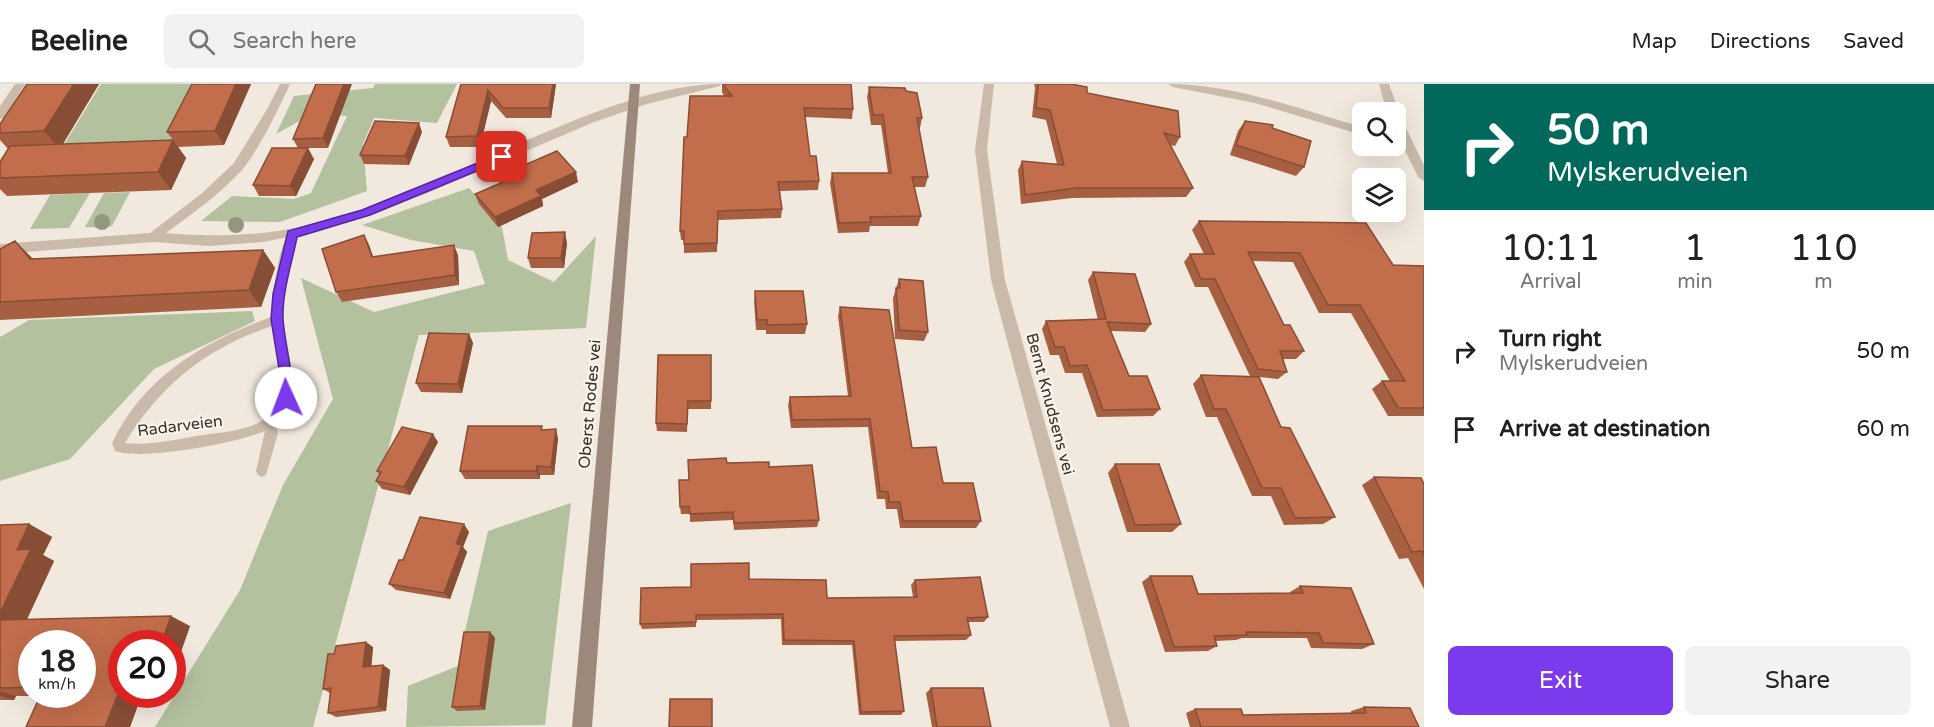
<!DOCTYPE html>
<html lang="en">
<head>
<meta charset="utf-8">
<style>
	:root { --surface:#fff; --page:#f2f2f2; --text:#202124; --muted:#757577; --line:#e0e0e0; --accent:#7c3aed }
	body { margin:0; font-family:"Varela Round",sans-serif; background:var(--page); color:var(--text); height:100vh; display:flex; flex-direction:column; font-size:22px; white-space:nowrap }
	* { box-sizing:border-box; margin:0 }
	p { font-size:20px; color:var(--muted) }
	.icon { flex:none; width:33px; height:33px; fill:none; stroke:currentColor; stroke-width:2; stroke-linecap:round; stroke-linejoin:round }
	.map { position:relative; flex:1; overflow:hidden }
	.panel { display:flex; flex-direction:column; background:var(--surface); width:510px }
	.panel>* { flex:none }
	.banner { background:#00695c; color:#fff; overflow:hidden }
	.tools { position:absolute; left:1352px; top:18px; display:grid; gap:12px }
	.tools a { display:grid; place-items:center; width:54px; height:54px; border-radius:9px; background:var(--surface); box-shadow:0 6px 24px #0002; font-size:30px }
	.speed { position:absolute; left:18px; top:546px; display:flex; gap:12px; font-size:30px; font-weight:700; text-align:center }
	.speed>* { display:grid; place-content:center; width:78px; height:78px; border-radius:50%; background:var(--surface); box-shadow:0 6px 24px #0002; line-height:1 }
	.speed small { font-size:15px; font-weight:400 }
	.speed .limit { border:9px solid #d22; background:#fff; color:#111 }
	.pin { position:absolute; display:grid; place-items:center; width:51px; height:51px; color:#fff; margin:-26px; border-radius:12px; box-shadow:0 3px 9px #0006 }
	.me { position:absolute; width:66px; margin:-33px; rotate:358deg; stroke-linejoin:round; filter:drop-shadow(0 0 4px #0008) }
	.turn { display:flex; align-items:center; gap:21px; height:126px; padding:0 24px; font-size:27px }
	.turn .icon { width:78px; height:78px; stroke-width:2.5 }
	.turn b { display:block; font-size:42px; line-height:51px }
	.eta { display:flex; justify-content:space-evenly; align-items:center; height:102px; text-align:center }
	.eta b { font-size:36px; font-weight:600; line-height:42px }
	.cta { display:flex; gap:12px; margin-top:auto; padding:12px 24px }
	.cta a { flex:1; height:69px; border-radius:9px; background:var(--accent); color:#fff; font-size:24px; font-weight:600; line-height:69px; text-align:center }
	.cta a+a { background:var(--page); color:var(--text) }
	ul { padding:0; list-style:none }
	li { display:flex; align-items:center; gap:18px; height:78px; padding:0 24px }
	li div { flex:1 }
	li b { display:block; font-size:22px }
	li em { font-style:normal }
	header { display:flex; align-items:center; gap:36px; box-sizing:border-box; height:84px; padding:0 30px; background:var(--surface); border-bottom:2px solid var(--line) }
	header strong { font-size:28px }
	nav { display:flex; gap:33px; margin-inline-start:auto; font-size:21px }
	.search { width:420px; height:54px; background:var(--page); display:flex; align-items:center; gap:15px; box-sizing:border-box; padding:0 21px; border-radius:9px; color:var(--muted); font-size:22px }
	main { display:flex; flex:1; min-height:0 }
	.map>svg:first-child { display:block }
</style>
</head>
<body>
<header>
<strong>Beeline</strong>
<div class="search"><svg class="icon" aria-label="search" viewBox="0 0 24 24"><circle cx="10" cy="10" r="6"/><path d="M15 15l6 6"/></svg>Search here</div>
<nav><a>Map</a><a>Directions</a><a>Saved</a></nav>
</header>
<main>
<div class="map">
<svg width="1424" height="643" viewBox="0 0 1424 643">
	<rect width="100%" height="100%" fill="#f2e9de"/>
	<path fill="#b3c19e" d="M101,0H208L173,72L54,77Z
		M375,0H457L437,39L374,34L363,60L367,107L280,138L201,137L232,112L294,115L311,109L347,32L314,29L276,50L294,12L373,4Z
		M469,104L502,143L508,176L554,198L596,152L586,244L419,251L313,643H155L240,506L283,401L333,315L301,194L374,228L485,200L474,167L411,156L362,141Z
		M130,108L112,142L104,144L85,143L104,109Z
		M90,109L69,144L30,145L50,111Z
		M252,227L255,237L154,285L70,375L0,397V253L29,236Z
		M571,419L545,641L406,643L408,602L483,572L465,547L488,447Z"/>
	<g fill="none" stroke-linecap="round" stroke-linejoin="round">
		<path fill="#cabaaa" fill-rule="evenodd" d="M292,146L297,150C291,175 283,201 283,227C282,262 310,314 275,341L278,349L266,391L262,393L258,391L256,387L265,347C237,359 143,377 115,367L112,359C145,291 204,258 271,233C272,217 279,152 292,146ZM272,242C275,266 287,296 277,320C274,328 266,335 258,339C241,347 222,348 203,351C178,355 151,362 125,359C161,300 207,264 272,242Z"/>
		<path fill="#cabaaa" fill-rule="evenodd" d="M15,0H25L4,34L0,35V22Z
			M280,0H290C278,26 260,64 242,86C220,110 192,130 166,149C199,152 229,152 262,149C359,138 450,89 539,51C594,28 661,0 721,0L720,2L647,20L594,38L425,110L373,130L317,147L263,158L209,162L153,158L0,170V160L150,149L201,110L234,79L266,27Z
			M984,0H994L987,66L1005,196L1130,643H1110L991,196L975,66Z
			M1168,0C1234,0 1299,25 1362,43V51L1255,19L1173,3Z
			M1379,0H1389L1399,28L1396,31L1401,34L1424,81V97L1418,93L1395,46V28H1387Z"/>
		<path fill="#9d897b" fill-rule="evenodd" d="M630,0H640L592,643H572Z"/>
	</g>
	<g fill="#93987d">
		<circle cx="102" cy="138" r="8"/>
		<circle cx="236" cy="141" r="8"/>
	</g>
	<path fill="#a75f41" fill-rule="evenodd" d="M27,0H99L62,60L173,56L167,48L192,0H251L224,61L178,63L186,74L171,106L7,112L0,105V78L8,65L0,56V40Z
		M316,0L328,64H304L314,75L296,112H259L253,101L298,64L293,55Z
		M461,0H556L551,34H506L491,17L480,63H450L446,53Z
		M722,0H851L853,25L852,35L805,33L810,72L819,97L818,106L780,107L782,125L781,134L718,136L717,168L684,169V156H681L680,147L687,53L724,12L722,8Z
		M1034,0H1071L1087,9L1180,53L1175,62L1170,61L1193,104L1186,113L1072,114L1021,120L1018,86L1022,77L1057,80L1046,36L1032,33L1035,4Z
		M869,3L906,7L922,34L920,44H919L928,93L925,103H914L921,132L918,142H870L869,148L838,149L830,99L832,89H888L881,41H871L867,13Z
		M1245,37L1272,44L1304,83L1296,92L1230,71L1238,47Z
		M422,48L409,81L364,80L360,71Z
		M513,86L578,98L542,115L543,122L498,143L479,120L475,110L514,93Z
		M1199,137L1393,181L1424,182V332H1388L1372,305L1382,297H1390L1351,229H1319L1293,178L1252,177L1284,241L1304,267L1296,275H1283L1287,288L1278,295L1259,293L1281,343L1335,433L1323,440L1284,441L1271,412H1252L1217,333H1206L1193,300L1201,291L1250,292L1208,203H1195L1184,178L1190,170H1204L1192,146Z
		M364,151L369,161L373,173L458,171L459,201L342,218L336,208Z
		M15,157L33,175L263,166L275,184L261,223L0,236V165Z
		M567,159L564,184H531L528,174Z
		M1093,188L1151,240L1145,248L1111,247L1129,292L1160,325L1153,332L1097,333L1082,289H1065L1059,271H1050L1042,245L1046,237L1098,236L1088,196Z
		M899,195L928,248L924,257L895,255L893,214Z
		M755,207L807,240L805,250H766V246H756L754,217Z
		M840,223L912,364L943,399L981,437L976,444H900L897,425H886L885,415H877L868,343L791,344L788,321L790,313L848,312L838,232Z
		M469,250L473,259L462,309L421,308L416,299Z
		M711,271V325H688L687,348L657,347L656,339Z
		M543,346L558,354L554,391H540V395H465L460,387Z
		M438,358L410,411L382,405L376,397L379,390L377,387Z
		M727,379L769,383L819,436L817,443L734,446L733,436L690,438V430H681L680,423Z
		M1115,380L1181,440L1172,448H1127L1108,389Z
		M1374,393L1424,400V505L1408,474L1399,475L1362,401Z
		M29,440L52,453L43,471L54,477L27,535L190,542L172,593V560H122V610H142L130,643L40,612H16L14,616H0V441ZM32,560L82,610H32Z
		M469,448L463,463L467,468L450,515L396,506L389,500L403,476Z
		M1150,492L1198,510L1290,509V508L1300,502L1374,560L1362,565L1311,564L1307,554H1242L1236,556L1215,557L1217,562L1208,567L1165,568L1142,498Z
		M749,495L827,514L913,513L911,501L915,496L988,533L984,538H968L971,551L966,556L895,557L904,627L901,631H859L852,561H782L781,535L696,536V543L642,545L640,540L691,503Z
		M490,548L495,554L485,626L457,627L452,623Z
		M373,563L371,582L383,581L390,586L386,627L336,633L328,629L330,609L323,605Z
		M931,604L991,643H932L926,609Z
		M1364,623L1419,643H1190L1186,629L1195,625L1243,631L1351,629V627Z"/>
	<path fill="#884d35" d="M74,0H99L60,65L44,47Z
		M236,0H251L224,61L215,47Z
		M344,0H352L328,64L323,54Z
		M553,0H556L551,34L549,24Z
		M488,6L491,17L480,63L477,52Z
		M419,39L422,48L409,81L405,72Z
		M173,56L186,74L171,106L158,88Z
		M308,64L314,75L296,112L290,102Z
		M576,88L578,98L542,115L543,122L498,143L495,133L536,106Z
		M565,148L567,159L564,184L561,174Z
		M364,151L369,161L377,183L372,173Z
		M15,157L33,175H30Z
		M454,161L458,171L459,201L455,191Z
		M263,166L275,184L261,223L249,206Z
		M469,250L473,259L462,309L458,300Z
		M556,345L558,354L554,391L551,383Z
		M433,350L438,358L410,411L404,403Z
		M537,382L540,391V395L536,387Z
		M29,440L52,453L43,471L54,477L22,546L0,537V529L17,466Z
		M464,440L469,448L463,463L467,468L450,515L444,509L456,460Z
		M171,532L190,542L172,593V560H161Z
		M490,548L495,554L485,626L480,622Z
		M366,558L373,563L371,588L363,583Z
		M383,581L390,586L386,627L378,623Z
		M122,600V610H142L130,643H105Z
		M0,607L16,612L14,616L0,612Z"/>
	<path fill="#c26e4c" stroke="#884d35" stroke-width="1.5" d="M27,0H74L44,47L0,49V40Z
		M192,0H236L215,47L167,48Z
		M316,0H344L323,54L293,55Z
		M461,0H553L549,24H503L488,6L477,52L446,53Z
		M723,0H851L853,25L804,24L810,72H816L819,97L778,98L782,125L718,127L717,159L684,160V147H680L684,53H687L690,12H732Z
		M1038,0H1071L1087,3V9L1178,27L1180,53L1164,49L1193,104H1076L1025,111L1022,77L1064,81L1050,26L1036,24Z
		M869,3L905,4L906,7L917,9L922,34H917L928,93H912L921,132L870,133L871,138L839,139L832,89H891L883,31H873Z
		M375,37L419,39L405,72L360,71Z
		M1245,37L1273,41L1272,44L1311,57L1304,83L1236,61Z
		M173,56L158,88L0,94V78L10,62Z
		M272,64H308L290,102L253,101Z
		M557,67L576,88L536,106L541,112L495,133L475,110L517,92L513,86Z
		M1199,137L1366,139L1393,181L1424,182V324H1398L1382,297H1405L1360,221H1328L1300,169L1248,168L1284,241H1290L1304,267H1280L1287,288L1258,285L1215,195H1201L1190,170H1214Z
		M565,148L561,174H528L532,149Z
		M364,151L372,173L454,161L455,191L336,208L322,165Z
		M15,157L30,175L263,166L249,206L0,218V165Z
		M1093,188L1135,190L1151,240L1107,238L1129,292H1147L1160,325L1103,326L1087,281L1070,282L1064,263H1055L1046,237L1106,235Z
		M899,195L923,197L928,248L899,246L896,204H900Z
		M755,207H803L807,240L767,241V236H757Z
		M840,223L889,226L912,364L936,363L943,399H973L981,437H903L900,418H889L888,408L880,407L870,335L792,336L790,313L851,312Z
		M429,249L469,250L458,300L416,299Z
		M658,271H711V317H688L687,340L656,339Z
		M1201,291L1259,293L1281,343L1290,344L1335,433L1295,434L1281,404H1262L1226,325H1214Z
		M468,342H542L541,346L556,345L551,383L537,382L536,387H460Z
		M402,343L433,350L404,403L376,397L381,388L377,387Z
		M726,374L727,379L769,378V383L812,381L819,436L734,439L733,428L690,430L689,422L680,423L679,396H689L688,376Z
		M1115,380H1159L1181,440L1135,441Z
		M1374,393L1421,394L1424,400V472L1422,467L1412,468Z
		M420,433L464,440L456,460L462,461L444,509L389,500L399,476H403Z
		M29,440L17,466L31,465L0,529V441Z
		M749,479V495L826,496L827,514L917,513L915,496L980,493L988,533L967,534L971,551L894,552L904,627L861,628L854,557L784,556L783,530L696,531V538L640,540L641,504L691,503V480Z
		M1150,492H1192L1198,510L1303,509L1300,502L1351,504L1374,560L1323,559L1319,549L1246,548L1247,551L1214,552L1217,562L1174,563Z
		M171,532L161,560H122V600L105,643H26L41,610H82V560H32V603L0,604V536Z
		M464,548H490L480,622L452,623Z
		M366,558L363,583L383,581L378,623L328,629L331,604L323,605L328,570H334L336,562Z
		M931,604H983L991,643H937Z
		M670,615H712V643H669Z
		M1364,623L1410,624L1419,643H1201L1195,625H1241L1243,631L1366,629Z"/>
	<path fill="#7c3aed" stroke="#51269a" stroke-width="1.5" d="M502,69L506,70V75L370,131L297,153C292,179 282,208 283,235C285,262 293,287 293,314L286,319L281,318L280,291L271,235L273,210L288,147L362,126Z"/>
	<g text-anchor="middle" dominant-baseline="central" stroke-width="4.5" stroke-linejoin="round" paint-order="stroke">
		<g font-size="16" fill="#372e29" stroke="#f9f3ea">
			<text transform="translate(590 320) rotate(-85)">Oberst Rodes vei</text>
			<text transform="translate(1050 320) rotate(75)">Bernt Knudsens vei</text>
			<text transform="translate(180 342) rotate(-7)">Radarveien</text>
		</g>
	</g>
</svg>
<div class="tools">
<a><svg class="icon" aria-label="search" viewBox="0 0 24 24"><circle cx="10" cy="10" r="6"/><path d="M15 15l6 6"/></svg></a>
<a><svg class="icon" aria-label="layers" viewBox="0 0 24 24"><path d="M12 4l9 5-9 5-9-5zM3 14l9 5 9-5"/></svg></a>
</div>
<div class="speed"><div>18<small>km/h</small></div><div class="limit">20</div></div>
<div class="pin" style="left:502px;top:73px;background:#d93025"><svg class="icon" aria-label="arrive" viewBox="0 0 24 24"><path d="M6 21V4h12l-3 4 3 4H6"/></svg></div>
<svg class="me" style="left:286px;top:314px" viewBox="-20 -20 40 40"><circle r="19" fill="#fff"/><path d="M0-13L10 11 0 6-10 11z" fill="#7c3aed"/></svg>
</div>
<section class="panel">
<div class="banner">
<div class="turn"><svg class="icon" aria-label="right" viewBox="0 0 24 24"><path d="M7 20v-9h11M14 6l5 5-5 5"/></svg><div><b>50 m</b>Mylskerudveien</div></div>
</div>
<div class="eta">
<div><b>10:11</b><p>Arrival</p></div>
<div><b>1</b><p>min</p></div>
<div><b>110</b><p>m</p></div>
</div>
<ul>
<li><svg class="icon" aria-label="right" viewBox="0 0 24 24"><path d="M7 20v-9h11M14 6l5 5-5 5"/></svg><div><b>Turn right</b><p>Mylskerudveien</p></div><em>50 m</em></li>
<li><svg class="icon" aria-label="arrive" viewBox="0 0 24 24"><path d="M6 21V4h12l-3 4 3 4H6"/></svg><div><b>Arrive at destination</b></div><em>60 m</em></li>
</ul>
<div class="cta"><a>Exit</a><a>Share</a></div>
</section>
</main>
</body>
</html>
